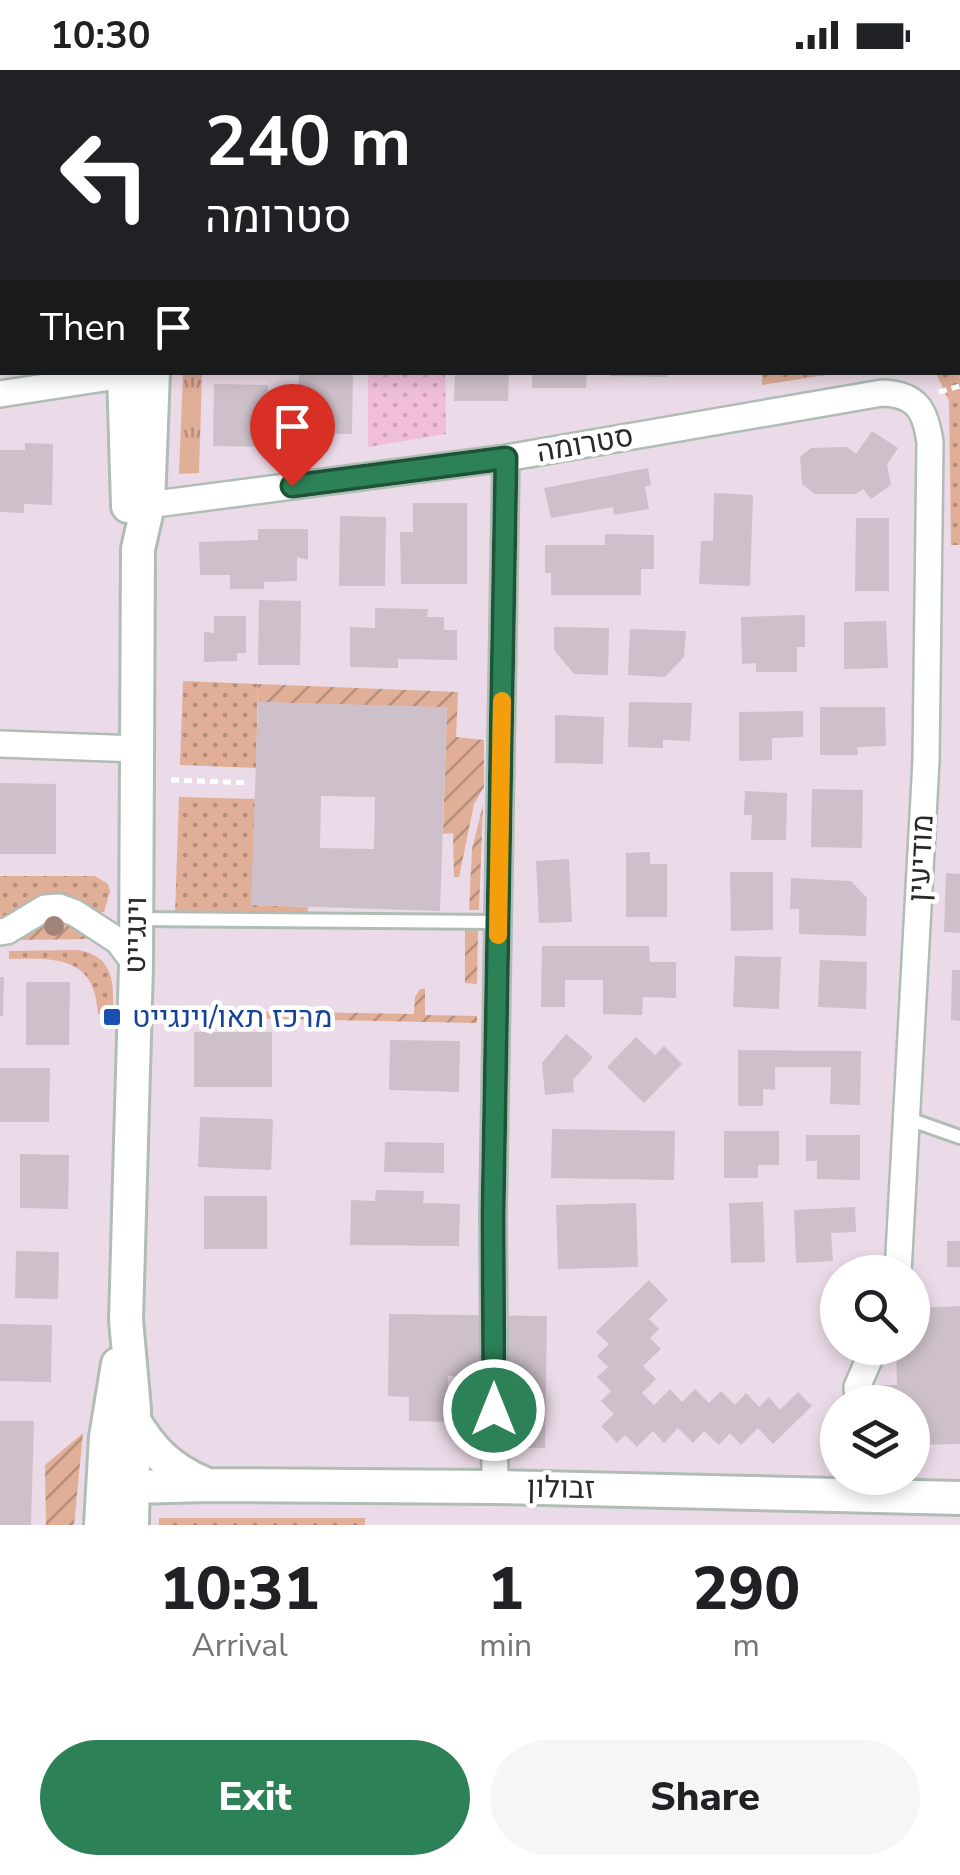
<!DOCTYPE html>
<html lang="en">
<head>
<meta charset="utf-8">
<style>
	:root { --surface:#fff; --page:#f6f6f6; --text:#202124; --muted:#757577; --accent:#2d8156 }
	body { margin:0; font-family:"Nunito Sans",Heebo,sans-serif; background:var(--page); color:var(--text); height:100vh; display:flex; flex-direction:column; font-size:38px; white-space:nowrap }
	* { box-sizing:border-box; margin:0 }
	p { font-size:32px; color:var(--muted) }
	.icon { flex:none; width:55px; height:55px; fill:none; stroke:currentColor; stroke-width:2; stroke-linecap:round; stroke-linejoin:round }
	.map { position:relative; height:1455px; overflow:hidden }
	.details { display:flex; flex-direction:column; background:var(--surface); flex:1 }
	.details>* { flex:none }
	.hud { position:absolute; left:0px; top:0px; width:960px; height:305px; box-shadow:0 5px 15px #0003; background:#202124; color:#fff; overflow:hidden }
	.controls { position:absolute; left:820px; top:1185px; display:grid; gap:20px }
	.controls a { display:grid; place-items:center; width:110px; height:110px; border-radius:50%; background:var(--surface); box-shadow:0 5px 15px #0003; font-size:50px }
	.pin { position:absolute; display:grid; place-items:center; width:85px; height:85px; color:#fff; margin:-102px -42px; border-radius:50% 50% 50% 0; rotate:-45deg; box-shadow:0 0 10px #0007 }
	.pin .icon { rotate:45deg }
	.me { position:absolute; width:110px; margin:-55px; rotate:0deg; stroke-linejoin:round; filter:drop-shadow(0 0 8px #0008) }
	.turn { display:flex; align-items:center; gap:35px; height:210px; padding:0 40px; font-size:45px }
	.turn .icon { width:130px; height:130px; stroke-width:2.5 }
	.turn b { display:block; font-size:70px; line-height:85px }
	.then { display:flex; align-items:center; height:95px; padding:0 40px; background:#0003; gap:20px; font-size:38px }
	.eta { display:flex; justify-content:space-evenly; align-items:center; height:170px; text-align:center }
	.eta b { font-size:60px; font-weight:800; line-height:70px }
	.button { display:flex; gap:20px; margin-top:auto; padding:20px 40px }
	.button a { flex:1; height:115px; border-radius:60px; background:var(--accent); color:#fff; font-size:40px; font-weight:800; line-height:115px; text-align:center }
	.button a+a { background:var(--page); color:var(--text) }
	.status { display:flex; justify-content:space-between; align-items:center; height:70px; padding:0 50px; background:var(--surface); direction:ltr }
	.status svg { height:28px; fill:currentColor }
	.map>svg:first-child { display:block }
</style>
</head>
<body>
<div class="status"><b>10:30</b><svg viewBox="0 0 49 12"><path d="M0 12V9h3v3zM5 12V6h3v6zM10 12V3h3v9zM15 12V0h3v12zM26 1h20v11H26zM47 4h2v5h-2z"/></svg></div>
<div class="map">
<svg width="960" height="1455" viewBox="0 0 960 1455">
	<defs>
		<pattern id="grass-dots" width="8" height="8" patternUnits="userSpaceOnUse" patternTransform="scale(2.5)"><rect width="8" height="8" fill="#e1ae98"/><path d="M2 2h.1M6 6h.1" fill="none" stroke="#b68e7c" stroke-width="1.8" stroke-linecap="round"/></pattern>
		<pattern id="sand-dots" width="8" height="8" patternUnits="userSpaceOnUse" patternTransform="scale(2.5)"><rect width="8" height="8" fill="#f0bed8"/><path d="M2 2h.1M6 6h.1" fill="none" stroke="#cea3b9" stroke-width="1.8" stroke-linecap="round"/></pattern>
		<pattern id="park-tufts" width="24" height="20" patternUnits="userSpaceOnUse" patternTransform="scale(2.5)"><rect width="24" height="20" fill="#e1ae98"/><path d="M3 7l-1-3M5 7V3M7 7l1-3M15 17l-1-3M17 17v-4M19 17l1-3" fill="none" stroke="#b68e7c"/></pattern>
		<pattern id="garden-furrows" width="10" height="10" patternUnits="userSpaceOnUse" patternTransform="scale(2.5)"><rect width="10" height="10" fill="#e1ae98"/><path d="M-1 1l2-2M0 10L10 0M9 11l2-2" fill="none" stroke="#b68e7c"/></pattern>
	</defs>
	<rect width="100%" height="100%" fill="#ebdbe8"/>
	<path fill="url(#grass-dots)" d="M196,0H960V117L958,116V2H195Z
		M958,219H960V475H951L949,331L936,303L958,302Z
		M762,303V302L839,303L762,315Z
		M183,611L258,614L256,698L180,695Z
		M179,727L255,729L252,835L308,837L307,848L175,845Z
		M0,806H95L108,814L110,822L104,842L0,852Z
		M78,880C112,886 114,909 113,940L109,944H98C95,886 56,888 9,889V881Z
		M159,1448H365V1455H159Z"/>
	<path fill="url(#sand-dots)" d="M368,303H445L446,364L368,377Z"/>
	<path fill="url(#park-tufts)" d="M183,303H202L199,403L179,404Z"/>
	<path fill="url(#garden-furrows)" d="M258,614L458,622L456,667L484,670V717L474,734L459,807H454L453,763L443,764L447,638L258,632Z
		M483,735L479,840H469L472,779Z
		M59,845L90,867L89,869L16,870L17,867L41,850Z
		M465,858H478L477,914L465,913Z
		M420,919H425V945L477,946V953L174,947V940L414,944L415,927Z
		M83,1363L74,1455H46L45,1395Z"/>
	<path fill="#cdc0ca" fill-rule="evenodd" d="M299,302H353L352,364L298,363Z
		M455,302H509L508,331H454Z
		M532,302H587L586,318H532Z
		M610,302H667V307L610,306Z
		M214,314L268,315L267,377L213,376Z
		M872,361L898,378L887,395L891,415L871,429L863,419L856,424H815L802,414L800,387L811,378L847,377L856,384Z
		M25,373L53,374L52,435L24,434V443L0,442V380H25Z
		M648,398L651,415L645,417L649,439L614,445L613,437L551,448L544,418Z
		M714,423L753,425L750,516L699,514L701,471H713Z
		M413,433H467V514H401L400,462H413Z
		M340,446L386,447L385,516H339Z
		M856,448H889V521H855Z
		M258,459H308V490L297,487V511L264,512V519H230V505H200L199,472L258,470Z
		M605,464L654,465V499H641V525H551V503H545V475H605Z
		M259,530L301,531L300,595H258Z
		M375,538L428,539L427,547H444V560H457V590L398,589V598L350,597V557L375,558Z
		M805,545V577H797V602H756V593L742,594L741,547Z
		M214,546H246V583H237V591L204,592V562L214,563Z
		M886,551L888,598L844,599V552Z
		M554,557L609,558L608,605L574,604L554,580Z
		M630,559L686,561L684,587L665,607L628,605Z
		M258,632L447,637L440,841L251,835ZM321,726L375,727L374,779L320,778Z
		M629,632L692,633L690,671L663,670V678L628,677Z
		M820,637H885L886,676L857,677L858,685H820Z
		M803,641V667L772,668V690L739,691V642Z
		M555,645L604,647L603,694L555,693Z
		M0,713L56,714V784H0Z
		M812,719L863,720L862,778L811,777Z
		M745,721L787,723L786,770H751L752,745H744Z
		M650,782V794H667V847H626V783Z
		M569,789L572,852L539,853L536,791Z
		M730,802H773V860L731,861Z
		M946,803L960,804V863L944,862Z
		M791,808L851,811L867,828L866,866L799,864V839H790Z
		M542,876H649L650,892H676V928L643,927L642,945L603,944V910H565V937H541Z
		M735,886L781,887L779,939L733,937Z
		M820,890L867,892L866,939L818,937Z
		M952,900H960V951L951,950Z
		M0,907H4L3,946H0Z
		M26,912H70L69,975H26Z
		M194,962H272V1017H194Z
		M566,964L593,987L573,1010L574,1022L545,1025L542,993Z
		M636,967L655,985L664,976L682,994L644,1033L607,997Z
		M390,970L460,971L459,1022L389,1020Z
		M738,980L861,981L860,1035L830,1034L831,997H775V1020L763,1019V1036H738Z
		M0,998H50L49,1052H0Z
		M200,1047L273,1049L271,1100L198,1097Z
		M552,1059L675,1061L674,1110L551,1108Z
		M724,1061H779V1095H758V1108H724Z
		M806,1065H860V1110L817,1109V1091H806Z
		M385,1072L444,1073V1103L384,1102Z
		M20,1084L69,1085L68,1139L20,1138Z
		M376,1120L424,1121L423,1133L460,1134L459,1176L350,1175L351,1130L375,1131Z
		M204,1126H267V1179H204Z
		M763,1132L765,1192L731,1193L729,1133Z
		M636,1133L638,1197L558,1199L556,1135Z
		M855,1137L856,1162L831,1163L833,1191L796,1193L794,1140Z
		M947,1171H960V1197H947Z
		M16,1181L59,1182L58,1229L15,1228Z
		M649,1210L668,1230L649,1249L659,1259L650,1268L661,1279L643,1296L656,1309L642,1323L654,1335L670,1319L682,1332L695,1319L709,1333L721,1321L735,1335L746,1323L759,1337L769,1327L780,1340L798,1322L812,1336L773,1374L758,1358L741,1375L730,1363L719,1375L704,1361L693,1373L678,1358L664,1373L653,1361L637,1377L625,1365L617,1373L601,1356L614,1344L601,1331L611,1321L597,1307L608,1297L597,1286L609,1274L596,1262Z
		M960,1236V1374L912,1375V1332H880V1315H897L896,1278H912V1238Z
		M389,1244L547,1246L545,1378L476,1377L477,1307L448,1306V1352L409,1351V1327L388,1326Z
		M0,1254L52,1255L51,1312L0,1311Z
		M0,1351H34L31,1455H0Z"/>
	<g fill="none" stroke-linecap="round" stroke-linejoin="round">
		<g stroke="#afbdb5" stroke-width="18">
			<path id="service" d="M136,849L498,852
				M906,1048L960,1067"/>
		</g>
		<g stroke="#afbdb5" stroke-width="30">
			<path id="minor" d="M0,324L124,305
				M148,435L506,388L882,323C918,324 926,342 930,373L926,691L898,1202
				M0,674L138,679
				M0,862L7,861L45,838L59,837L75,843L118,871L136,895
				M858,1332L857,1317L874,1278
				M495,1417L493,1145L506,388"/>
		</g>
		<g stroke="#afbdb5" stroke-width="38">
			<path id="tertiary" d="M128,2V0
				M180,2V0
				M124,302L128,436
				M133,1349C151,1380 170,1399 203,1413
				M104,1428L123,1419L133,1417L207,1415L495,1417L960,1428
				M101,1455L106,1367L118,1294
				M132,1455L134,1339L126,1250L136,895L138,479L148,435L153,302"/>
		</g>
		<path stroke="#fff" stroke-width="5" stroke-dasharray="8 5" stroke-linecap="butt" d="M0,133L2,132
			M939,322L960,316
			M171,710L248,713"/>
		<use href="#service" stroke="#fff" stroke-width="12"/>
		<use href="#minor" stroke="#fff" stroke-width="25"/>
		<use href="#tertiary" stroke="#fff" stroke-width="32"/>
	</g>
	<circle fill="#a18377" cx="54" cy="856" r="10"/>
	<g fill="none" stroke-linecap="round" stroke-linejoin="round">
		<g stroke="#1d5438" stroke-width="25">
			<path id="route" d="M292,416L506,388L493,1145L494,1340"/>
		</g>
		<use href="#route" stroke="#2d8156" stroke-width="18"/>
		<path stroke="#f59e0b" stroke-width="18" d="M498,865L502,631"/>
	</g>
	<rect fill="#1a4fb4" stroke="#fff" stroke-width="4" x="102" y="937" width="20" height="20" rx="5"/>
	<g text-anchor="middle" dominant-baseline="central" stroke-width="9" stroke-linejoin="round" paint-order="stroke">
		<g font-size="30" fill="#292929" stroke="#fff">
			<text transform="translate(585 374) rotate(-10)">סטרומה</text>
			<text transform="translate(921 788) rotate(-87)">מודיעין</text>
			<text transform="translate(136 865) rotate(-89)">וינגייט</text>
			<text transform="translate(561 1418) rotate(1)">זבולון</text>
		</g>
		<g font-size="30" fill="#164399" stroke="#fff" text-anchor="start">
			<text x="132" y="947">מרכז תאו/וינגייט</text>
		</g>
	</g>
</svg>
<div class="controls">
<a><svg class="icon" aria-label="search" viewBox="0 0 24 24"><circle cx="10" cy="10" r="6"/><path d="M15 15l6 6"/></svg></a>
<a><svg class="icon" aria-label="layers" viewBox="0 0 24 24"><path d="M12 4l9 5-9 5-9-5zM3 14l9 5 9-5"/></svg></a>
</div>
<div class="pin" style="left:292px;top:416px;background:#d93025"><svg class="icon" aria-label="arrive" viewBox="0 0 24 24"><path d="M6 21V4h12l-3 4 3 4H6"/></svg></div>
<svg class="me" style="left:494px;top:1340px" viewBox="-20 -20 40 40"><circle r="17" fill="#2d8156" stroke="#fff" stroke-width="3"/><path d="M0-11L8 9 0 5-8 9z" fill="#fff"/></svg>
<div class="hud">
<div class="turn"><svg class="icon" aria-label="left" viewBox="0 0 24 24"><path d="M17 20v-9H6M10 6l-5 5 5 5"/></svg><div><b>240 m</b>סטרומה</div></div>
<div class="then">Then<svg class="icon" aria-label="arrive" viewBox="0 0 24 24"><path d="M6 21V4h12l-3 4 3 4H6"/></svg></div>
</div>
</div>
<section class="details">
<div class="eta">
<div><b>10:31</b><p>Arrival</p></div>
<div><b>1</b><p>min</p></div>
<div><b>290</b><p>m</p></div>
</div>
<div class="button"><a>Exit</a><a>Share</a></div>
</section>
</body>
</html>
